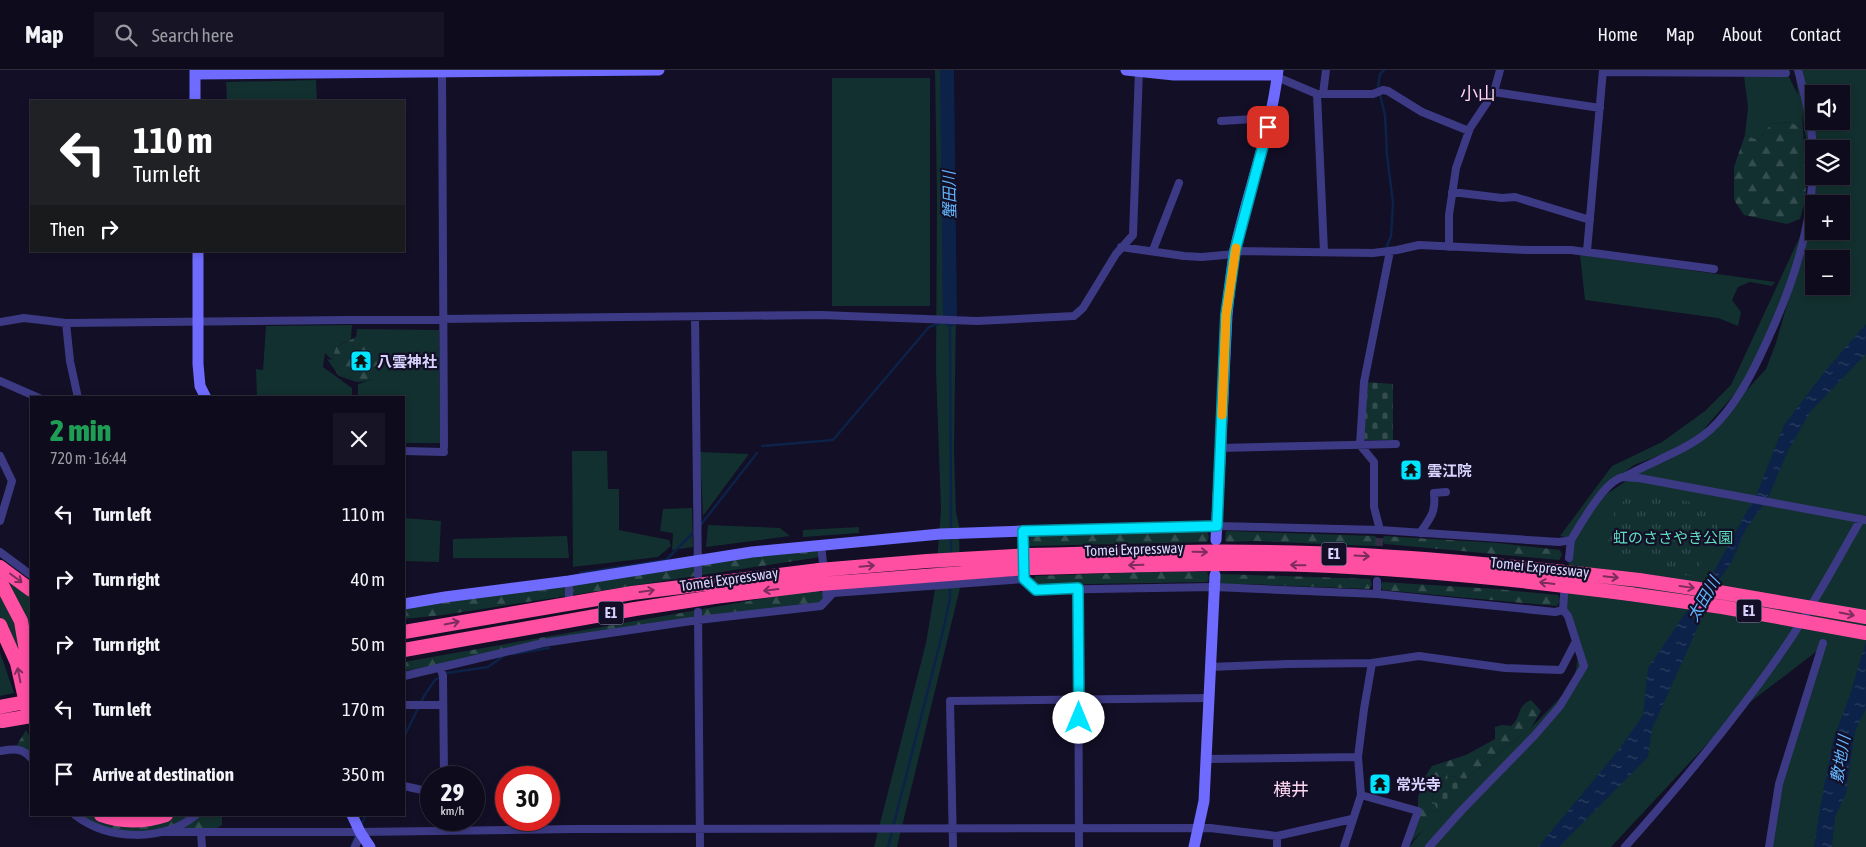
<!DOCTYPE html>
<html lang="en">
<head>
<meta charset="utf-8">
<style>
	:root { --surface:#0e0b1c; --page:#171425; --text:#f1f3f6; --muted:#9b9ba3; --line:#2e2b3b }
	body { margin:0; font-family:"Asap Condensed","Noto Sans JP",sans-serif; background:var(--page); color:var(--text); height:100vh; display:flex; flex-direction:column; font-size:19px; white-space:nowrap }
	* { box-sizing:border-box; margin:0 }
	p { font-size:16px; color:var(--muted) }
	.icon { flex:none; width:28px; height:28px; fill:none; stroke:currentColor; stroke-width:2; stroke-linecap:round; stroke-linejoin:round }
	.map { position:relative; flex:1; overflow:hidden }
	.details { position:absolute; left:30px; top:326px; width:375px; height:420px; display:flex; flex-direction:column; background:var(--surface); border-radius:0px; box-shadow:0 2px 8px #0003,0 0 0 1px var(--line) }
	.details>* { flex:none }
	.guide { position:absolute; left:30px; top:30px; width:375px; height:152px; border-radius:0px; box-shadow:0 2px 8px #0003,0 0 0 1px var(--line); background:#202124; color:#fff; overflow:hidden }
	.controls { position:absolute; left:1805px; top:15px; display:grid; gap:10px }
	.controls a { display:grid; place-items:center; width:45px; height:45px; border-radius:0px; background:var(--surface); box-shadow:0 2px 8px #0003,0 0 0 1px var(--line); font-size:25px }
	.speed { position:absolute; left:420px; top:696px; display:flex; gap:10px; font-size:25px; font-weight:700; text-align:center }
	.speed>* { display:grid; place-content:center; width:65px; height:65px; border-radius:50%; background:var(--surface); box-shadow:0 2px 8px #0003,0 0 0 1px var(--line); line-height:1 }
	.speed small { font-size:12px; font-weight:400 }
	.speed .limit { border:8px solid #d22; background:#fff; color:#111 }
	.pin { position:absolute; display:grid; place-items:center; width:42px; height:42px; color:#fff; margin:-21px; border-radius:10px; box-shadow:0 2px 8px #0006 }
	.me { position:absolute; width:55px; margin:-28px; rotate:0deg; stroke-linejoin:round; filter:drop-shadow(0 0 4px #0008) }
	.turn { display:flex; align-items:center; gap:18px; height:105px; padding:0 20px; font-size:22px }
	.turn .icon { width:65px; height:65px; stroke-width:2.5 }
	.turn b { display:block; font-size:35px; line-height:42px }
	.then { display:flex; align-items:center; height:48px; padding:0 20px; background:#0003; gap:10px; font-size:19px }
	.round { display:grid; place-items:center; flex:none; width:52px; height:52px; border-radius:0px; background:var(--page) }
	.overview { display:flex; align-items:center; justify-content:space-between; height:85px; padding:0 20px }
	h1 { font-size:30px; font-weight:800; line-height:38px; color:#1e9e55 }
	ul { padding:0; list-style:none }
	li { display:flex; align-items:center; gap:15px; height:65px; padding:0 20px }
	li div { flex:1 }
	li b { display:block; font-size:19px }
	li em { font-style:normal }
	header { display:flex; align-items:center; gap:30px; box-sizing:border-box; height:70px; padding:0 25px; background:var(--surface); border-bottom:1px solid var(--line) }
	header strong { font-size:24px }
	nav { display:flex; gap:28px; margin-inline-start:auto; font-size:18px }
	.search { width:350px; height:45px; background:var(--page); display:flex; align-items:center; gap:12px; box-sizing:border-box; padding:0 18px; border-radius:0px; color:var(--muted); font-size:19px }
	.map>svg:first-child { display:block }
</style>
</head>
<body>
<header>
<strong>Map</strong>
<div class="search"><svg class="icon" aria-label="search" viewBox="0 0 24 24"><circle cx="10" cy="10" r="6"/><path d="M15 15l6 6"/></svg>Search here</div>
<nav><a>Home</a><a>Map</a><a>About</a><a>Contact</a></nav>
</header>
<div class="map">
<svg width="1866" height="777" viewBox="0 0 1866 777">
	<defs>
		<pattern id="forest-firs" width="22" height="20" patternUnits="userSpaceOnUse" patternTransform="scale(1.25)"><rect width="22" height="20" fill="#12302f"/><path d="M5 1l3.5 6h-7zM16 11l3.5 6h-7z" fill="#344d4e"/></pattern>
		<pattern id="cemetery-stones" width="16" height="16" patternUnits="userSpaceOnUse" patternTransform="scale(1.25)"><rect width="16" height="16" fill="#12302f"/><path d="M2 7V4a2 2 0 0 1 4 0v3zM10 15v-3a2 2 0 0 1 4 0v3z" fill="#344d4e"/></pattern>
		<pattern id="park-tufts" width="24" height="20" patternUnits="userSpaceOnUse" patternTransform="scale(1.25)"><rect width="24" height="20" fill="#12302f"/><path d="M3 7l-1-3M5 7V3M7 7l1-3M15 17l-1-3M17 17v-4M19 17l1-3" fill="none" stroke="#344d4e"/></pattern>
		<pattern id="water-ripples" width="26" height="14" patternUnits="userSpaceOnUse" patternTransform="scale(1.25)"><rect width="26" height="14" fill="#0c2248"/><path d="M2 4q2-2 4 0t4 0M15 11q2-2 4 0t4 0" fill="none" stroke="#2f4163"/></pattern>
	</defs>
	<rect width="100%" height="100%" fill="#130f26"/>
	<path fill="#12302f" fill-rule="evenodd" d="M935,0H951L956,239L954,382L956,442L959,456L960,518L897,777H874L926,573L935,519L941,440L936,301L937,128Z
		M1795,0H1866V777H1771L1789,682L1821,578L1736,643L1611,777H1409L1465,709L1531,658L1574,613L1579,580L1563,540L1571,474L1596,431L1671,381L1634,395L1598,422L1580,447L1573,468L1560,466L1612,396L1662,372L1705,341L1731,315L1802,162L1792,212L1747,310L1704,359L1720,349L1766,299L1776,273L1814,141V161H1841V134H1816L1802,42L1803,59L1790,52L1771,54L1758,70L1745,65L1748,37L1744,6L1788,5L1798,25ZM1814,24H1841V51H1814ZM1814,79H1841V106H1814ZM1814,189H1841V216H1814Z
		M832,8H930V236H832Z
		M316,10L317,31H227L226,12Z
		M1580,185L1775,212L1772,216L1750,212L1738,217L1732,230L1741,242L1738,256L1718,248L1585,230Z
		M352,255L351,269L336,277L332,290L325,283L323,297L352,318V327H257L256,299L263,300L266,256Z
		M357,259L439,260L440,373H404V328L358,327V314L372,309L356,267Z
		M572,381H607L608,419H619V460L669,470L671,476L658,487L573,497Z
		M700,382L749,384L703,446Z
		M692,438L693,477L672,480L673,463L660,461L663,439Z
		M404,448L441,451L439,492L404,491Z
		M708,455L780,458L790,466L706,477Z
		M859,457V463L803,467V460Z
		M567,466L569,488H453V469Z
		M6,508L31,527V576L24,541Z
		M0,523L18,558L28,625L9,557L0,547Z
		M0,582L14,623L0,626Z"/>
	<path fill="url(#forest-firs)" d="M1790,52L1803,59L1806,127L1800,149L1787,154L1744,145L1734,130V97L1745,65L1758,70L1771,54Z
		M358,266C374,271 375,284 378,299L372,309L365,311L357,312L339,306L327,289L332,290L336,277Z
		M1207,461L1209,467L1207,472L1027,476L1032,465Z
		M1227,461L1375,466L1378,471L1375,476L1255,471L1227,472L1225,470L1226,462Z
		M1384,466L1498,473L1560,480L1562,485L1559,490L1385,474L1382,471Z
		M821,475L820,487L443,545L404,549V538Z
		M1145,502H1207L1209,508L1207,512L1087,514L1037,518L1033,513V509L1036,506Z
		M1222,504L1370,509L1372,515L1369,519L1249,514L1221,515L1219,513L1220,505Z
		M1382,512L1496,519L1558,525L1560,531L1557,536L1383,520L1380,517Z
		M811,520L822,522L824,527L821,536L583,567L404,601V592Z
		M1531,630L1541,641L1531,658L1465,709L1447,705L1432,728L1439,744L1406,777L1418,752V727L1425,707L1432,696L1466,685L1495,669V657L1502,655L1511,656C1523,646 1515,637 1531,630Z
		M26,660L31,669V692L22,680L15,678Z
		M77,745H93L97,748L222,745V755L209,763L144,765L99,758Z"/>
	<path fill="url(#cemetery-stones)" d="M1367,312L1393,314V370H1364Z
		M1447,705L1465,709L1439,744L1432,728Z"/>
	<path fill="url(#park-tufts)" d="M1632,422L1702,434L1718,457L1694,506L1649,502V497L1645,490L1613,485L1606,482L1615,440Z"/>
	<path fill="url(#water-ripples)" d="M1866,254V284L1810,342L1788,381L1768,428L1746,459L1731,493L1719,510L1652,659L1648,687L1559,777H1538L1617,682L1643,645L1648,598L1714,501L1757,423L1784,355L1826,300Z
		M1866,571V638L1855,662L1846,723L1835,747L1832,777H1814L1820,738L1833,670L1851,622Z"/>
	<g fill="none" stroke-linecap="round" stroke-linejoin="round">
		<path stroke="#0c2248" stroke-width="2.5" d="M1384,0L1380,4L1378,17L1385,45L1387,85L1393,133L1391,166L1387,176
			M950,251L951,461
			M762,376L833,370L929,257L941,253
			M699,457L757,383
			M951,486V466
			M580,503L666,490L695,461
			M513,584L549,578
			M404,667L424,626L435,610L447,603L488,597L505,585
			M361,755L366,745
			M351,777L355,767
			M888,777L944,557L950,528V516"/>
		<path stroke="#0c2248" stroke-width="14" d="M947,0L950,250"/>
		<path stroke="#312d47" stroke-width="8" stroke-dasharray="8 4" stroke-linecap="butt" d="M1378,488L1380,460"/>
		<path stroke="#3d3a85" stroke-width="8" d="M442,2L444,377
			M1603,2L1786,3
			M1277,7L1317,24H1373L1383,20L1388,21L1422,42L1469,61
			M1494,22L1600,38
			M1317,24L1324,182
			M1323,24L1326,0
			M1221,51L1270,48
			M1452,122L1502,128L1515,127L1590,150
			M1121,177L1184,186L1202,187L1235,184
			M1449,177V145L1456,98L1470,58L1494,22L1500,0
			M1153,180L1179,113
			M1235,181L1373,183L1397,180L1419,175L1528,180H1571L1714,199
			M1587,181L1603,0
			M695,247L698,505
			M0,252L24,248L66,253L821,245L977,251L1074,246L1083,238L1116,184L1133,165L1139,0
			M66,253L70,291L78,328
			M0,311L39,328
			M1220,378L1396,374
			M404,381L444,382
			M0,386L12,411L0,451
			M1624,407C1652,391 1686,381 1710,360C1736,336 1753,302 1767,271C1797,206 1818,139 1812,67C1810,44 1804,22 1798,0
			M1380,460L1374,437V392L1360,375L1364,312L1390,181
			M1420,463C1431,447 1436,442 1434,423L1446,422
			M821,475L827,529
			M0,482L31,505
			M1024,487L1023,461L1217,456L1380,460L1559,472L1571,470C1581,454 1604,411 1623,407C1628,407 1634,408 1639,408L1866,450
			M1569,488L1571,470
			M569,511V526
			M1078,518L1079,777
			M1377,524V511
			M698,542L700,777
			M1372,593L1419,586L1505,598L1561,600L1576,571
			M440,597L443,606L444,708
			M1210,597L1287,594L1372,593L1364,639L1358,687L1361,725L1344,777
			M404,606L543,573L698,550L821,536L833,523L1024,509L1030,516L1036,520L1214,517L1377,524L1555,542L1563,540
			M404,635H443
			M0,681C13,679 22,677 31,688
			M1206,689L1358,687
			M404,716L431,722
			M1361,725L1418,741L1405,777
			M75,745C109,771 163,772 196,745
			M444,750V761
			M160,762H360L573,759L1210,758L1277,766L1352,749
			M201,763L202,777
			M355,777L361,764
			M953,777L950,631L1209,628
			M1277,777V766
			M1429,777L1462,740L1535,665L1560,636L1584,596L1568,546L1563,540L1564,525
			M1625,777C1682,713 1738,646 1787,574C1814,534 1837,491 1861,449
			M1769,777L1779,714L1823,573"/>
		<path stroke="#6f6bff" stroke-width="11" d="M195,0V31
			M1126,0L1174,5H1277
			M195,4L659,0
			M198,181V294L200,316L206,328
			M1216,470L1227,245C1229,224 1231,202 1235,180C1248,120 1271,62 1278,0
			M404,534L445,527L569,511L752,482L940,464L1023,461
			M352,745L360,762L370,777
			M1194,777L1204,731L1215,505"/>
		<path stroke="#ff4fa3" stroke-width="14" d="M1029,485C1140,482 1252,479 1363,485C1455,490 1547,500 1639,510
			M0,497L31,520
			M1029,498C1121,496 1213,492 1306,495C1414,499 1523,510 1630,524
			M0,511L21,551L31,611
			M0,555L17,593L28,642
			M404,562L632,523L819,500
			M404,580L635,539L714,527L820,514
			M101,745C123,753 144,752 166,745"/>
		<path stroke="#ff4fa3" stroke-width="14" d="M819,500L927,491L1029,485
			M1639,510L1725,523L1866,547
			M820,514L1029,498
			M1630,524L1722,537L1866,563
			M0,637L31,631
			M2,651L31,646"/>
	</g>
	<defs><path id="oneway-shaft" d="M-6 0H5M1.5-3L5.5 0L1.5 3" fill="none" stroke-width="1.6" stroke-linecap="round" stroke-linejoin="round" transform="scale(1.25)"/></defs>
	<g stroke="#7d2c5e">
		<use href="#oneway-shaft" transform="translate(1200 482) rotate(1)"/>
		<use href="#oneway-shaft" transform="translate(1362 486) rotate(3)"/>
		<use href="#oneway-shaft" transform="translate(1136 495) rotate(178)"/>
		<use href="#oneway-shaft" transform="translate(1298 495) rotate(-179)"/>
		<use href="#oneway-shaft" transform="translate(867 496) rotate(-5)"/>
		<use href="#oneway-shaft" transform="translate(1611 507) rotate(6)"/>
		<use href="#oneway-shaft" transform="translate(16 508) rotate(37)"/>
		<use href="#oneway-shaft" transform="translate(1547 513) rotate(-173)"/>
		<use href="#oneway-shaft" transform="translate(1687 517) rotate(8)"/>
		<use href="#oneway-shaft" transform="translate(771 520) rotate(173)"/>
		<use href="#oneway-shaft" transform="translate(647 521) rotate(-8)"/>
		<use href="#oneway-shaft" transform="translate(1847 544) rotate(12)"/>
		<use href="#oneway-shaft" transform="translate(452 553) rotate(-11)"/>
		<use href="#oneway-shaft" transform="translate(19 605) rotate(-101)"/>
	</g>
	<g fill="none" stroke-linecap="round" stroke-linejoin="round">
		<g stroke="#0095a6" stroke-width="12">
			<path id="route" d="M1079,648L1078,518L1036,520L1024,509L1023,461L1217,456L1226,245L1235,181L1268,57"/>
		</g>
		<use href="#route" stroke="#00e5ff" stroke-width="9"/>
		<path stroke="#f59e0b" stroke-width="9" d="M1222,345L1226,245L1236,178"/>
	</g>
	<defs>
		<g id="temple-square" transform="scale(1.125)"><rect x="-9" y="-9" width="18" height="18" rx="4" fill="#00e5ff" stroke="#130f26"/><path d="M0-6L5-2H3V0L6.5 2.5H4V6H1.5V3h-3V6H-4V2.5H-6.5L-3 0V-2H-5Z" fill="#111"/></g>
	</defs>
	<g fill-rule="evenodd">
		<use href="#temple-square" x="361" y="291"/>
		<use href="#temple-square" x="1411" y="400"/>
		<use href="#temple-square" x="1380" y="714"/>
	</g>
	<g text-anchor="middle" dominant-baseline="central" stroke-width="4.5" stroke-linejoin="round" paint-order="stroke">
		<g fill="#130f26" stroke="#9e99be" stroke-width="1">
			<rect x="1321.5" y="472.5" width="25" height="23" rx="4"/>
			<rect x="1736.5" y="529.5" width="25" height="23" rx="4"/>
			<rect x="598.5" y="531.5" width="25" height="23" rx="4"/>
		</g>
		<g font-size="14" font-weight="bold" fill="#d9d4ff">
			<text x="1334" y="484">E1</text>
			<text x="1749" y="541">E1</text>
			<text x="611" y="543">E1</text>
		</g>
		<g font-size="15" font-weight="bold" fill="#d9d4ff" stroke="#130f26" text-anchor="start">
			<text x="377" y="291">八雲神社</text>
			<text x="1427" y="400">雲江院</text>
			<text x="1396" y="714">常光寺</text>
		</g>
		<g font-size="15" fill="#5fe0c0" stroke="#130f26">
			<text x="1673" y="467">虹のささやき公園</text>
		</g>
		<g font-size="15" fill="#d9d4ff" stroke="#130f26">
			<text transform="translate(1134 479) rotate(-2)">Tomei Expressway</text>
			<text transform="translate(1540 497) rotate(6)">Tomei Expressway</text>
			<text transform="translate(729 509) rotate(-8)">Tomei Expressway</text>
		</g>
		<g font-size="16" font-style="italic" fill="#62b6ff" stroke="#130f26">
			<text transform="translate(949 125) rotate(-91)">蟹田川</text>
			<text transform="translate(1703 529) rotate(-60)">太田川</text>
			<text transform="translate(1840 689) rotate(-80)">敷地川</text>
		</g>
		<g font-size="18" fill="#ffd6f0" stroke="#130f26">
			<text x="1478" y="23">小山</text>
			<text x="1291" y="719">横井</text>
		</g>
	</g>
</svg>
<div class="controls">
<a><svg class="icon" aria-label="sound" viewBox="0 0 24 24"><path d="M4 9h4l5-4v14l-5-4H4zM17 9q2 3 0 6"/></svg></a>
<a><svg class="icon" aria-label="layers" viewBox="0 0 24 24"><path d="M12 4l9 5-9 5-9-5zM3 14l9 5 9-5"/></svg></a>
<a>+</a>
<a>−</a>
</div>
<div class="speed"><div>29<small>km/h</small></div><div class="limit">30</div></div>
<div class="pin" style="left:1268px;top:57px;background:#d93025"><svg class="icon" aria-label="arrive" viewBox="0 0 24 24"><path d="M6 21V4h12l-3 4 3 4H6"/></svg></div>
<svg class="me" style="left:1079px;top:648px" viewBox="-20 -20 40 40"><circle r="19" fill="#fff"/><path d="M0-13L10 11 0 6-10 11z" fill="#00e5ff"/></svg>
<div class="guide">
<div class="turn"><svg class="icon" aria-label="left" viewBox="0 0 24 24"><path d="M17 20v-9H6M10 6l-5 5 5 5"/></svg><div><b>110 m</b>Turn left</div></div>
<div class="then">Then<svg class="icon" aria-label="right" viewBox="0 0 24 24"><path d="M7 20v-9h11M14 6l5 5-5 5"/></svg></div>
</div>
<section class="details">
<div class="overview"><div><h1>2 min</h1><p>720 m · 16:44</p></div><a class="round"><svg class="icon" aria-label="close" viewBox="0 0 24 24"><path d="M6 6l12 12M18 6L6 18"/></svg></a></div>
<ul>
<li><svg class="icon" aria-label="left" viewBox="0 0 24 24"><path d="M17 20v-9H6M10 6l-5 5 5 5"/></svg><div><b>Turn left</b></div><em>110 m</em></li>
<li><svg class="icon" aria-label="right" viewBox="0 0 24 24"><path d="M7 20v-9h11M14 6l5 5-5 5"/></svg><div><b>Turn right</b></div><em>40 m</em></li>
<li><svg class="icon" aria-label="right" viewBox="0 0 24 24"><path d="M7 20v-9h11M14 6l5 5-5 5"/></svg><div><b>Turn right</b></div><em>50 m</em></li>
<li><svg class="icon" aria-label="left" viewBox="0 0 24 24"><path d="M17 20v-9H6M10 6l-5 5 5 5"/></svg><div><b>Turn left</b></div><em>170 m</em></li>
<li><svg class="icon" aria-label="arrive" viewBox="0 0 24 24"><path d="M6 21V4h12l-3 4 3 4H6"/></svg><div><b>Arrive at destination</b></div><em>350 m</em></li>
</ul>
</section>
</div>
</body>
</html>
